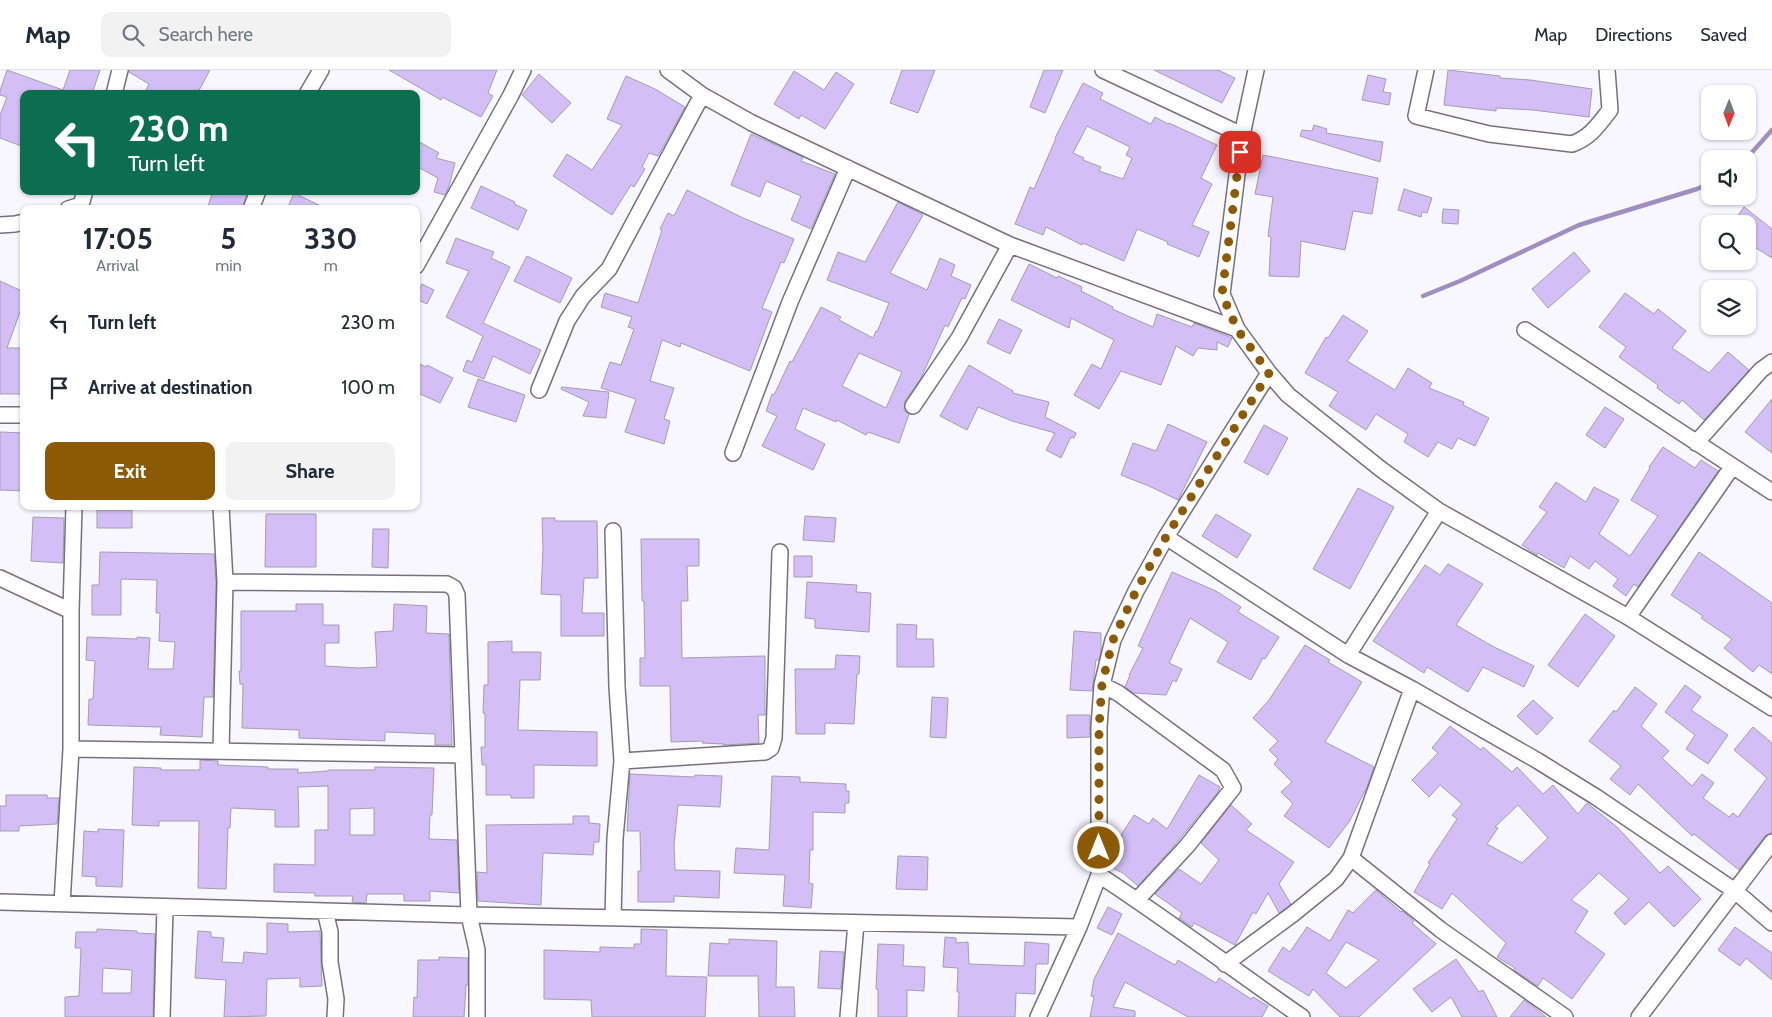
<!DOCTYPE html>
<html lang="en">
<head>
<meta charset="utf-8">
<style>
	:root { --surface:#fff; --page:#f2f2f3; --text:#1f2937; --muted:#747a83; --line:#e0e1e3; --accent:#8c5a04 }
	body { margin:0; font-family:Cabin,sans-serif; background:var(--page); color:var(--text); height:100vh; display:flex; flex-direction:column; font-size:19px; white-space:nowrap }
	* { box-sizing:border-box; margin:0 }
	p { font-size:16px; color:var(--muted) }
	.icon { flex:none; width:28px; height:28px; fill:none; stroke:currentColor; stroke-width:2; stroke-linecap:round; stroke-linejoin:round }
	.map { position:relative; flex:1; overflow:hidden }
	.panel { position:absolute; left:20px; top:135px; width:400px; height:305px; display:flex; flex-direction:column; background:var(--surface); border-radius:10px; box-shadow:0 1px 4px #0004 }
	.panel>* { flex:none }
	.top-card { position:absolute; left:20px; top:20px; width:400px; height:105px; border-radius:10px; box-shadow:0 1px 4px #0004; background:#0b6e4f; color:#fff; overflow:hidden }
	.needle { width:32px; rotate:181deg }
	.tools { position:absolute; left:1701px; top:15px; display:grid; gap:10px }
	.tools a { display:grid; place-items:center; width:55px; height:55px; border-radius:10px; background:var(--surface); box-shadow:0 1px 4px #0004; font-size:25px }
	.pin { position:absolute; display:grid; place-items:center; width:42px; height:42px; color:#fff; margin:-21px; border-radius:10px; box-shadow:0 2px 8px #0006 }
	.me { position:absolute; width:55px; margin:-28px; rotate:0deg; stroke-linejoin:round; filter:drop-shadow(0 0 4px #0008) }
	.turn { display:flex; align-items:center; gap:18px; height:105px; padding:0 25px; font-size:22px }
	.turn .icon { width:65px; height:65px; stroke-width:2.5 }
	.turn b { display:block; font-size:35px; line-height:42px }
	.eta { display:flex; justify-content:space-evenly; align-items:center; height:85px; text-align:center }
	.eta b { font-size:30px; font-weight:700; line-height:35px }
	.primary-button { display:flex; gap:10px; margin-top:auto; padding:10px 25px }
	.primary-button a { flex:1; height:58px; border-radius:10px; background:var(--accent); color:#fff; font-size:20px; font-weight:700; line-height:58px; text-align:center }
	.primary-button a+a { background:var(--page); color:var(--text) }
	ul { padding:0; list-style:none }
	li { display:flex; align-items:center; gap:15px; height:65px; padding:0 25px }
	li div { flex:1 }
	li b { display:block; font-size:19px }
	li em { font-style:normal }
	header { display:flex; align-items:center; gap:30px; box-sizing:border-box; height:70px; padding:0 25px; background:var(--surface); border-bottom:1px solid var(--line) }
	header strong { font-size:24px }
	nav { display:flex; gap:28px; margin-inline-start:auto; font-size:18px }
	.search { width:350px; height:45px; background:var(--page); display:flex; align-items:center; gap:12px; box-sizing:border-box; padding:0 18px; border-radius:10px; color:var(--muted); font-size:19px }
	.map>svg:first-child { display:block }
</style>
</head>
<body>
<header>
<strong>Map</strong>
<div class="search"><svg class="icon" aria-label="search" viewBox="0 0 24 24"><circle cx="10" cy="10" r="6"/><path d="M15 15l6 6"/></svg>Search here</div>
<nav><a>Map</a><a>Directions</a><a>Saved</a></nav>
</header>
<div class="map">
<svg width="1772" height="947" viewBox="0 0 1772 947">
	<rect width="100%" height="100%" fill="#f8f6fe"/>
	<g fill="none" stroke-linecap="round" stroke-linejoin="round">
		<path stroke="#a18ec1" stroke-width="4.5" d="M1746,89L1772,60
			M1423,226L1460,211L1579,155L1697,119L1710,113"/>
	</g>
	<path fill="#d3bff5" stroke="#a49daf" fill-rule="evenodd" d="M7,0L63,20L70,0H100L92,24H24V77L0,68V45L7,27L0,25V21Z
		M129,0H210L197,24H144L149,14L129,2Z
		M389,0H497L488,23L493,26L481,47L442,27L441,30Z
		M902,0H935L918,43L890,33Z
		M1044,0H1063L1045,43L1030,37Z
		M1154,0H1218L1235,8L1222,33Z
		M1448,0L1500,6V8L1530,10L1592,19L1589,47L1533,40L1496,38V41L1444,35Z
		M794,1L824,20L836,2L854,14L825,59L801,45L799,49L774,34Z
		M539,4L571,33L552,53L522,25Z
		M1368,5L1386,9L1383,22L1391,23L1389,35L1362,30Z
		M626,6L655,19L685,37L658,86L649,83L642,97L645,99L634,117L631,115L612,145L553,106L567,84L592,100L622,55L607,49Z
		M1083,13L1103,23L1100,29L1151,54L1155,47L1168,54L1169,53L1217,75L1201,108L1212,114L1192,155L1209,162L1199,187L1167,174L1168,172L1137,159L1124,191L1083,173L1082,175L1046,157L1043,165L1015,154L1030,117L1034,119L1056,68H1055ZM1087,56L1130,77L1126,85L1132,88L1123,109L1099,101L1101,97L1083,90L1084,88L1073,83Z
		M1314,55L1327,59L1326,63L1383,72L1380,92L1300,66L1302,60L1312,61Z
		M751,64L803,87L801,91L835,104L811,159L791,150L801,126L766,111L760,127L731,115Z
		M416,70L439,83L436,88L455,93L449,116L445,125L434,122L438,108L416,96Z
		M1263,85L1378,108L1372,144L1353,141L1345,180L1301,171L1299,207L1269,206L1271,167L1268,166L1273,127L1255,124Z
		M481,116L515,132L514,134L527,140L518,160L471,138Z
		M1404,119L1432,128L1427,143L1422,142L1421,147L1398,140Z
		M687,120L743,148L794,169L784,193L781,192L762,238L772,242L750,301L681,273L680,277L662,270L650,311L674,318L664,349L670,351L664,374L625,362L636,329L601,318L610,292L621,295L634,259L628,257L632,247L601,237L605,223L638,233L662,160L660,159L668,143L674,146Z
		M213,121H248L242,139H207Z
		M294,123L327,139H287Z
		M898,132L923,145L890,203L927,220L940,188L955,195L951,206L971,215L965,229L962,228L948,257L945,255L921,308L905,331L904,340L909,344L899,373L868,362L866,365L837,350L836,352L803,338L795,359L825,374L813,400L762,376L777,346L766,341L772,324L774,325L790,291L792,292L821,237L841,247L839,250L873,268L876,261L877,262L889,233L827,210L838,182L865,192ZM859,283L902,302L886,338L842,316Z
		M1744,137L1772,159V188L1748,173V154H1732Z
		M1443,139L1459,140L1458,154L1442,153Z
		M456,168L494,182L491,188L510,197L483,253L541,280L530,304L493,286L484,309L463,301L467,290L472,292L483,266L446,247L469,201L446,193Z
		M1574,182L1590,201L1548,238L1532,219Z
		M527,186L572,208L560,233L514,211Z
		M1029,194L1057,208L1058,206L1082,217L1081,221L1113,237L1112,239L1153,257L1157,244L1192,257L1194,253L1232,268L1228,277L1217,272V280L1198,278L1193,286L1176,276L1161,315L1121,301L1099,339L1074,325L1092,294L1101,299L1114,270L1071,248L1069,258L1011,230Z
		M0,211L24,222V244L20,242L7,278H24V324H0Z
		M422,214L434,220L427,234L416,229Z
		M1625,223L1654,244L1658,239L1686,261L1672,278L1709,303L1728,282L1749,300L1704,350L1682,330L1679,334L1657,318L1658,315L1619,287L1626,277L1599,257Z
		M1343,245L1368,261L1347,291L1395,320L1408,298L1432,313L1429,318L1464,332L1463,335L1489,348L1475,376L1458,368L1452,379L1438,372L1428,387L1404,372L1408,364L1376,344L1366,360L1329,336L1338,322L1305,303L1326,267L1328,268Z
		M999,249L1022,260L1010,284L987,273Z
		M416,292L426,297L427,295L453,308L440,333L416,322Z
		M969,295L1013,321V323L1049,332L1045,347L1076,363L1074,368L1071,367L1061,388L1046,380L1055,363L1012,351L978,337L967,360L940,346Z
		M478,309L525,325L516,352L468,337Z
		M562,317L609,322L606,348L583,346L589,332L561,319Z
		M1772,329V383L1745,362Z
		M1605,337L1624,349L1605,378L1586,365Z
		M1168,354L1207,372L1178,430L1149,416L1121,405L1133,373L1156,381Z
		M1264,355L1288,368L1268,405L1244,392Z
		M0,362L24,363V421L0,420Z
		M1663,377L1695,398L1701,390L1718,401L1638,517L1634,514L1626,526L1613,516L1618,509L1595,491L1589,499L1570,486L1564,498L1538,483L1537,485L1522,475L1547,442L1539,437L1556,412L1586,432L1594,417L1619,430L1599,464L1630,486L1658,446L1631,430L1650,398L1649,397Z
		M1358,418L1394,437L1350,519L1313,499Z
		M97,440H132V458H97Z
		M266,444H316V497H265Z
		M1216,444L1251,465L1237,488L1202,466Z
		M805,446L836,448L834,472L803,470Z
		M33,447L64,448L63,493L31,491Z
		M542,448H555V451H597L598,508H584L582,543H604V566H561V525L541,524L543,478Z
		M373,459H389L388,498L372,497Z
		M641,469H699V496H687L688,531H681L682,588L765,586V645H758L759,673L724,675V674L702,673L703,671L671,672L670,616H640V588H645L644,531H642Z
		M100,482L214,484L216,512L213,627H204L202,667L160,665L161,657L88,655L89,629H93L95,591L86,590L87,567L137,569V567L150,568L148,599H173L175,572L159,571L160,543H156L157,510L121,509V545H92V515H99Z
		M1699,482L1772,533V604L1759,595L1753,602L1724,578L1732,569L1701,548L1703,546L1671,525Z
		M794,486H812V507H794Z
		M1448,494L1483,514L1456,555L1492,576L1534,596L1524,617L1483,597L1468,622L1427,597L1424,603L1373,571L1425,495L1440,505Z
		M1172,502L1216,521L1241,537L1238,542L1279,567L1265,589L1263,588L1251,610L1217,592L1228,572L1190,548L1169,593L1182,599L1176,612L1173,610L1166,625L1134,623L1125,617L1130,605H1129L1143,578L1138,576Z
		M807,512L857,515L856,522L871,523L869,562L815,558V549L805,548Z
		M296,534H323V555H339V573H325V596L359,598L377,597L375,562L393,561L394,534L427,536L426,563L449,564L452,675H435V664L385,662V671L299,668V660L242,658L243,614H240L239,601H241V541H296Z
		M1585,544L1615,566L1578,617L1548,595Z
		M897,554L917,555L916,569H933L934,597H897Z
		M1074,561L1101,563V581L1099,590H1096L1092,621L1070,620Z
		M512,571V582H541L540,610H520L518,660L597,662V696L534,695V728H511V725H486V695H482L481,677H485V643H483L484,615H488V572Z
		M1305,575L1330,590L1328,592L1362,612L1325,672L1374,697L1367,717L1349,752L1329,778L1284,746L1293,734L1281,722L1292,712L1274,694L1278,689L1269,680L1278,671L1253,648L1269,630Z
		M836,585L860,586L859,604H857L854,654L825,653V664H796L795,599H835Z
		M1685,615L1701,627L1691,640L1728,665L1708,694L1686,679L1695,665L1665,642Z
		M1635,617L1657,634L1641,656L1669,681L1662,688L1692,716L1702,704L1714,713L1703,728L1729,747L1733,743L1738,747L1767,708L1734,680L1753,657L1772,673V763L1765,766L1739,800L1694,764L1692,766L1638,714L1630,725L1610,709L1621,696L1589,671L1614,640L1616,642Z
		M932,627L948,628L946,668L930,667Z
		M1533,630L1553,648L1537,665L1517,646Z
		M1067,645H1090V667L1067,668Z
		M1450,656L1481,680L1483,677L1512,702L1517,697L1543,724L1553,715L1578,744L1587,733L1617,757L1660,803L1668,796L1701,829L1674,857L1649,832L1625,855L1614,843L1629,829L1599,803L1571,830L1588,841L1575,862L1605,884L1572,929L1543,908L1538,916L1536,915L1514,900L1515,898L1497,887L1506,873L1452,823L1442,839L1414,822L1430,794L1428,793L1457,749L1452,745L1462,734L1440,715L1429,727L1412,710L1438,683L1432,678ZM1518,735L1548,768L1522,793L1487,774L1498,758L1495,757Z
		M200,690L218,691V695L268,697V699H298V703L328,701V700H375V697L434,698L432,745H430L429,769L457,770L459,823L430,821V831H404V824H367L366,833L352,832L353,826H315V823L274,822V794L315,795V760H328V716L298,717L299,757H275V740L231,738L230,758H228L226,819L198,818L199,751H159V756L132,755L134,697L161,698V700H200ZM374,738V765H350V739Z
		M630,704L694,707L695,705L722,706L720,737L678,735L674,775L675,800L720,801L719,828L674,826V832H638V801H641L640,761H627Z
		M1199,705L1220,717L1218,722L1173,777L1138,816L1123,803L1108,796V793L1122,766L1121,765L1134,745L1149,754L1153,748L1167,759Z
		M772,706L800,707V712L846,714V721H849V733H845V743L813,742V780H810L809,813L813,814L811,838L783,836L785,805L734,803L736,778L769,780Z
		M6,725H47V728H59L57,754L19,756V761H0V736H6Z
		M1231,735L1252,754L1246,760L1294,792L1279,814L1291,834L1279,843L1268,823L1256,844L1253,842L1235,875L1194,853L1192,857L1179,848L1182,843L1155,824L1179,799L1201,814L1219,790L1201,773Z
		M573,746H589V753L600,754L599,772H594L593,785L543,783L541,835L478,831L477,802L487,803L486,755L573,754Z
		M98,759L124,760L122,817L96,816V807L82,806L84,761L98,762Z
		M898,786L928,787L927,820L896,819Z
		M1376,820L1401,842L1402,841L1407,845L1414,851L1412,853L1436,874L1359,947H1340L1313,919L1309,926L1268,901L1283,877L1290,882L1307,857L1330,871L1348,840L1353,843ZM1346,872L1379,890L1346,918L1326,903Z
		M1108,837L1122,844L1112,865L1097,858Z
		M267,853L288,854V862L320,861L322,916L300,917V908L267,909L266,946L224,947L226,910L195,908L198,861L211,862V867L224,868L222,892L243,893L244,882L267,884Z
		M1735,857L1772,883V910L1746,888L1740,896L1718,880Z
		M97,859L137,861V863L155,864L153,947H65V927L79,926L81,878H75L76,862H97ZM103,898L132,900L131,923H102Z
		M641,859L667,860L666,906L707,907L705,947H592L591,930L544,929V880L600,882V877L634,878V874H641Z
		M1118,863L1175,895L1178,890L1216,913L1219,908L1251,929L1253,927L1268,936L1262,947H1188L1125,912L1113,937L1135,941V947H1090L1094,927L1091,926L1094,909Z
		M945,867L956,868V873L968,872L969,894L1024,896L1025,872L1049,874L1048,894H1036L1035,924L1016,923L1015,947H958L959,922H957L958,898L943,897Z
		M729,869L777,871L776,917H794L795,947H759L758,906H708L710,873L729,874Z
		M878,874L904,875L903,896L925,897L924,921L907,920V947H878V919H876Z
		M820,881L844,882L841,919L818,918Z
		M439,887L468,888V915H466L464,947H413L414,927L417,928L418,890H439Z
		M1456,889L1479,922L1483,920L1497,947H1462L1451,927L1432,942L1413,919Z
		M1524,930L1534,937L1546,947H1510Z"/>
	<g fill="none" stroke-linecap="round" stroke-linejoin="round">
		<g stroke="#767081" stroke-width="18">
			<path id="minor" d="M668,0L702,25L752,53L1010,175L1237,259
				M1103,0L1242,65
				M1256,0L1242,65L1222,224L1237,259L1269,303L1288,325L1382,400L1439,441L1628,547L1772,638
				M1426,0L1416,46L1489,64L1572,74C1591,67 1598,55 1610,40L1607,0
				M114,24L120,0
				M307,24L321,0
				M68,139L81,135L85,121
				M251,139L258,121
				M0,155L15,154L24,152
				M416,196L511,25L523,0
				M1525,260L1772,422
				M539,320L567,251L583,226L609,199L702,25
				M913,336L959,268L1010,175
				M0,345H24
				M1696,373L1761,300L1772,292
				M733,383L790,232L848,98
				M613,461L617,617L622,691L615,768L613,848
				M1166,467L1348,585L1412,619L1538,691L1596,727L1735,821L1772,853
				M0,508L71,541
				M225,512L447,514L454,518L457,525L469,845L477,880V947
				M1628,547L1732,397
				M1348,585L1439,441
				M1102,615L1118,623L1223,700L1233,718L1187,776L1137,830
				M71,679L463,685
				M221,681L225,512L221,436
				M622,691L765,682L771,678L774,668L780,482
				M1351,788L1441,860L1565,947
				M1099,805C1168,850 1234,900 1302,947
				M0,832L469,845L1079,857
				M62,834L71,679V541L74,436
				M325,841L330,862V892L336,929L335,947
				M1225,894L1293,844L1336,809L1351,788L1412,619
				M162,947L165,837
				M848,947L856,853
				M1038,947L1079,857L1099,805V657L1102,615L1113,570L1136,521L1166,467L1269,303
				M1639,947L1772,772"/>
		</g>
		<use href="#minor" stroke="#fff" stroke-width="15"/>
	</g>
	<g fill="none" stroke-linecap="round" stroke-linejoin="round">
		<path stroke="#8c5a04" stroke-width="9" stroke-dasharray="0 16.2" d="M1099,778V658L1102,614L1113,570L1136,521L1166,467L1269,303L1237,259L1222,224L1240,82"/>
	</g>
</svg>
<div class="tools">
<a><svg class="needle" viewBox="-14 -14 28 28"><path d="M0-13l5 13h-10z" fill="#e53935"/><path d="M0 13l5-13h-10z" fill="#747a83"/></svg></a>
<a><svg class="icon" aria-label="sound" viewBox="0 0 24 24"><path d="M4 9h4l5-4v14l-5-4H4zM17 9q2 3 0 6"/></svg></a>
<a><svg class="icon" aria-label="search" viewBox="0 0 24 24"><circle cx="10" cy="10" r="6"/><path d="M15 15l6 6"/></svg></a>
<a><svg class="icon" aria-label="layers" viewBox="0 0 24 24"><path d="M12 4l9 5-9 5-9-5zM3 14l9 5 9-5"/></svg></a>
</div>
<div class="pin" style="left:1240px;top:82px;background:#d93025"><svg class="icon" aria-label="arrive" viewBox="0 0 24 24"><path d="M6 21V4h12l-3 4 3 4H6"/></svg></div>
<svg class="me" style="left:1099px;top:778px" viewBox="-20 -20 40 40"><circle r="17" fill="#8c5a04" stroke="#fff" stroke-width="3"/><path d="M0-11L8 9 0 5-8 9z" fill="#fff"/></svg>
<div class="top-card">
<div class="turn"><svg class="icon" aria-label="left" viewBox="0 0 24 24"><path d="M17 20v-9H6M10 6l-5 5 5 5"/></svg><div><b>230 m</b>Turn left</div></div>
</div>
<section class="panel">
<div class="eta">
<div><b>17:05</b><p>Arrival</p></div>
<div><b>5</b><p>min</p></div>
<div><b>330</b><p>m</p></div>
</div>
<ul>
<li><svg class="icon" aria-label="left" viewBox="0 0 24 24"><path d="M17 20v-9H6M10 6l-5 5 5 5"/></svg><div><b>Turn left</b></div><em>230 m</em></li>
<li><svg class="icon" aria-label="arrive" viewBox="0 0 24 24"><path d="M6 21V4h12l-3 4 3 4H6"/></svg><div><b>Arrive at destination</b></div><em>100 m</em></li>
</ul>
<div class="primary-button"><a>Exit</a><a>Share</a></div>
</section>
</div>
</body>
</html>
